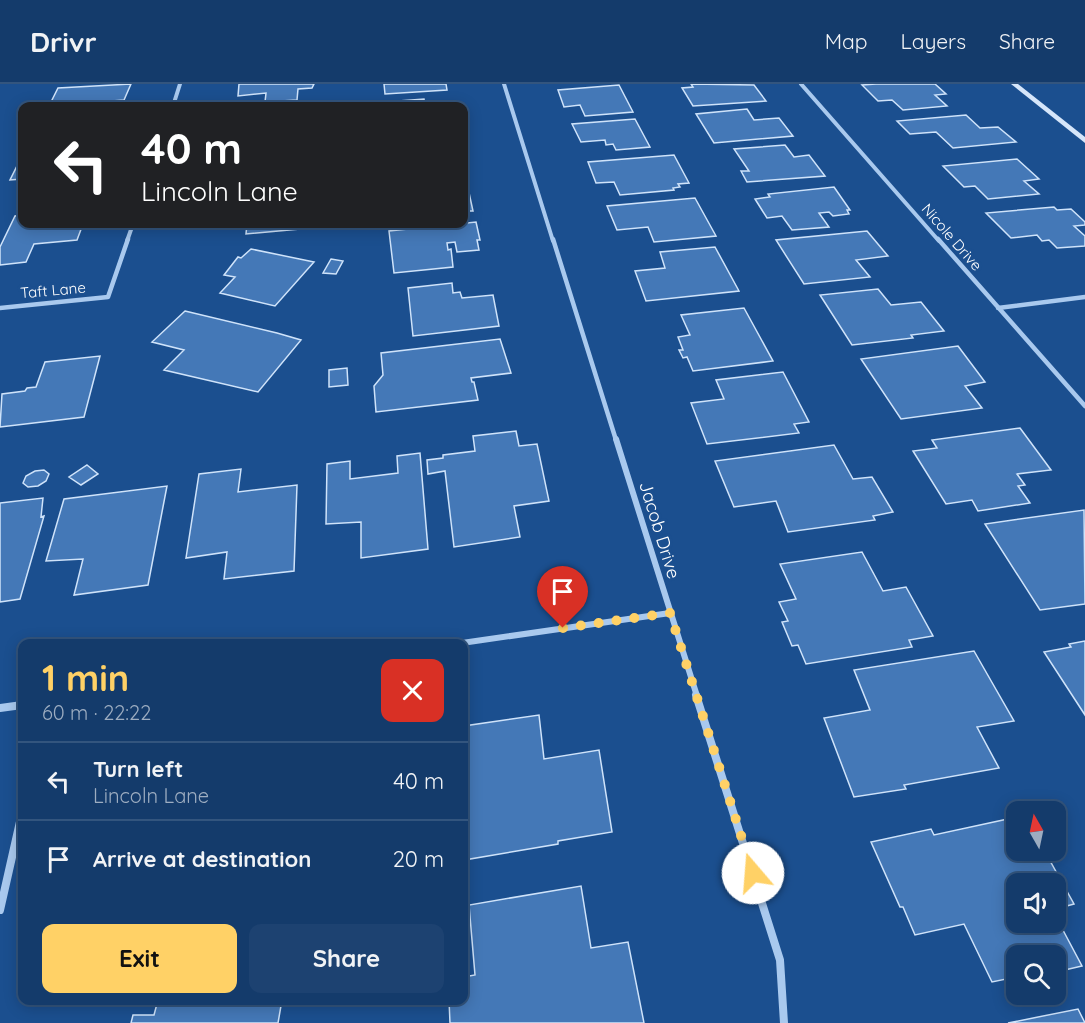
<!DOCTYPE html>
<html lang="en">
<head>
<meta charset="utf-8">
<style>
	:root { --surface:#143b6b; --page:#1d4271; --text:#f1f3f6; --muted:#9dadc1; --line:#33557e; --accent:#ffd166 }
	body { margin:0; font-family:Quicksand,sans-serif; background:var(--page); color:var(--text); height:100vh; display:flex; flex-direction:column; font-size:22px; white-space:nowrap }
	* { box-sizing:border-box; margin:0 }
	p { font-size:20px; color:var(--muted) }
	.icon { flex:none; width:33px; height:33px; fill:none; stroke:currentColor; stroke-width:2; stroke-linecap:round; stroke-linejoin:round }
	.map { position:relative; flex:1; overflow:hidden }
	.panel { position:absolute; left:18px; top:555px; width:450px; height:366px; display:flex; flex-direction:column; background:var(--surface); border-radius:12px; box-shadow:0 3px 15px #0003,0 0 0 2px var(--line) }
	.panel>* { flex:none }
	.top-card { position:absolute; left:18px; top:18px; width:450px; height:126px; border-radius:12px; box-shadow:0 3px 15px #0003,0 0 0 2px var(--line); background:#202124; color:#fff; overflow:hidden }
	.needle { width:39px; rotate:351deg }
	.controls { position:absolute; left:1006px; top:717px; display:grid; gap:12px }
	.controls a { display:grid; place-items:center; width:60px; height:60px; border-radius:12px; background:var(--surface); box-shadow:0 3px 15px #0003,0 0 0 2px var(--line); font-size:30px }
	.pin { position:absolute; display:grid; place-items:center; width:51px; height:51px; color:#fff; margin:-62px -26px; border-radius:50% 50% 50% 0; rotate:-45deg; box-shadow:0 0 6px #0007 }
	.pin .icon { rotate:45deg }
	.me { position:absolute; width:66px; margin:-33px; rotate:342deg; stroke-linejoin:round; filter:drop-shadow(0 0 4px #0008) }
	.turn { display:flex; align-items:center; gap:21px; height:126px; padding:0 24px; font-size:27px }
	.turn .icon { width:78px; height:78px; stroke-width:2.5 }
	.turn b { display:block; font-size:42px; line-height:51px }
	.round { display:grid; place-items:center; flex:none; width:63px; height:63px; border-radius:12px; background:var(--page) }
	.head { display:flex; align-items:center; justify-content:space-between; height:102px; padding:0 24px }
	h1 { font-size:36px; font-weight:800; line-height:45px; color:var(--accent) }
	.primary-button { display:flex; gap:12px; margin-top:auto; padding:12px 24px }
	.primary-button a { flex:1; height:69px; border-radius:12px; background:var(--accent); color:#111; font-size:24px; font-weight:800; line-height:69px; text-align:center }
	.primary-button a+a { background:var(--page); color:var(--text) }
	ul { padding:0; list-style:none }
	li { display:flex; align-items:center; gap:18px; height:78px; padding:0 24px; border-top:2px solid var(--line) }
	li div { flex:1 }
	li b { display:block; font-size:22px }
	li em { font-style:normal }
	header { display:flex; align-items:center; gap:36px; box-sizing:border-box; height:84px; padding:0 30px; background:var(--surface); border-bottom:2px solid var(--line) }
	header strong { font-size:28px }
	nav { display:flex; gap:33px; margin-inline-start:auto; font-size:21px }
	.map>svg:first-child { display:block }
</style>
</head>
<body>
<header>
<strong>Drivr</strong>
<nav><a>Map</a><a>Layers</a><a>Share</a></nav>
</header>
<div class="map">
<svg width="1085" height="939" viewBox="0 0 1085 939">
	<rect width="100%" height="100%" fill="#1b4f8f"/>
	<path fill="#4478b7" stroke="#cfe3fa" stroke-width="1.5" d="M131,0L124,16L100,18L98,22H49L58,4Z
		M239,0H314L312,4L298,5L297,16L265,18L266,9L238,12Z
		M384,0H446L447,6L385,10Z
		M691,0L754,1L766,17L693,22L682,4L693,3Z
		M876,0H935L946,10L935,11L947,22L903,26L892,16L878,17L862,1Z
		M619,1L633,28L585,32L580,21L564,23L558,6Z
		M424,15L425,22H356L371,19Z
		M747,25L754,36L779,34L793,52L714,59L696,30Z
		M966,31L980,44L998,43L1016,58L953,64L936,48L910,50L897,37Z
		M635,35L650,63L616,66L613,60L606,61L605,56L581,58L572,40Z
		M785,61L794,73L809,71L825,92L747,98L741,87H749L734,65Z
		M674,71L689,99L678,100L680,103L673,104L674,106L620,111L614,98L596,99L588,78Z
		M1017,75L1039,95L1024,97L1039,110L988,115L975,102L964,103L943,82Z
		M22,79V95L10,96L18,80Z
		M834,103L850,126H847L849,130L833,132L829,128L819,129L829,143L792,146L782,132L767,134L755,115L770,113L768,110Z
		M468,104L473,127H464V105Z
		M695,114L716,152L654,158L648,143L617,146L607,122Z
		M1054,123L1057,126L1071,125L1085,138V141L1074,142L1085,152V162L1057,164L1049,156L1042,157L1037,151L1011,154L986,129Z
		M22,131V140H83L77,156L34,160L26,178L0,181V163L15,132Z
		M476,138L480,156H477L479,166L457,168L455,158L447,159L448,166L451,165L453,183L394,189L389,147Z
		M247,140H312L311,144L246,150Z
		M867,147L888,172L856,176L870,193L804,200L776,156Z
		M715,163L739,207L646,217L635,187L665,184L660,168Z
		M251,165L314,178L275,222L220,209L235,193L224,191L238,173L241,174Z
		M331,175L343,177L336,190L323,189Z
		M452,199L453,209L460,208L462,214L493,211L499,242L413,252L408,204Z
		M878,205L891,221L921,218L944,247L911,251L913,254L852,261L820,211Z
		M744,224L773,277L693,287L687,273L683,274L679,266H683L678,253L690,251L681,231Z
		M185,227L277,249L301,256L258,308L164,286L184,266L152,258Z
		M500,255L511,289L471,294L472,298H474L478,316L376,328L374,302L383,291L381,269Z
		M958,262L985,298L965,302L982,324L901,335L861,275Z
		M100,272L84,333L0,343L2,310L25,307L27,304L36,303L45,278Z
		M347,284L348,301L329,303V286Z
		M783,288L809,338L794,340L799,349L707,360L691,319L724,315L716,296Z
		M1020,344L1051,386L1017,390L1025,401L1018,402L1030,419L978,427L972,416L946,420L913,367L937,364L932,356Z
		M516,347L519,362L537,360L549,417L514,422L520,453L454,463L445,387L428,390L427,376L443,374V371L475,367L473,352Z
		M834,361L853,395L872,393L893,428L873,432L875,436L788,448L776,417L734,423L715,377Z
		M420,369L428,465L361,474V438L326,440L327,380L350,377V395L398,389L397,372Z
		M87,381L98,390L81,401L69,393Z
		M241,385L238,408L297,401L294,487L224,495L227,468L186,474L199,390Z
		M44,386L49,390L46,397L38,402L28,403L23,399L26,392L35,387Z
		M167,402L148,501L74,511L83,475L46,477L64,415Z
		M43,414L41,433L44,432L20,515L0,518V419Z
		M1084,426L1085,520L1040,526L985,440Z
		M862,468L883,507L906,503L933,552L909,556L912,563L806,580L798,561L792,562L782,538L788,537L779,518L796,515L780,480Z
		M1085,557V631L1044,568L1071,563L1069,560Z
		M974,567L1014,637L977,643L999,684L904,701L906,705L854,713L824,634L870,626L854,586Z
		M539,631L544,675L599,666L612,748L558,757V760L464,776V642Z
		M1017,733V766H1044L1074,820L1056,825V800H1017V838H1056V833L1082,882L1056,888V872H1017V898L1009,900L1006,895L992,898L964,840L915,851L903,823H900L871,758L931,745L934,751Z
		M581,802L591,864L628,858L644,939H450L449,916H464V893L475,891L469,821Z
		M158,916H282L278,939H131L133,931H154Z
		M1078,925L1085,939H1008Z"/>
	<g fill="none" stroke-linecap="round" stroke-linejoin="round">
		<path stroke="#a9c9ee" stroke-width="4" d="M504,0L553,157
			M801,0L939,157
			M173,22L180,0
			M127,157L133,140"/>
		<path stroke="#a9c9ee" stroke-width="4.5" d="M553,155L616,356
			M938,155L1085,322
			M0,224L108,213L128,155
			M998,224L1085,213"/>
		<path stroke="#a9c9ee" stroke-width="6" d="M616,355L697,612
			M455,560L670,529"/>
		<path stroke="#a9c9ee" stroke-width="8" d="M696,611L780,876L784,939
			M0,624L22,621
			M0,826L22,729"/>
		<path fill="#d6e6fa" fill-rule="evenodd" d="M1011,0H1018L1085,53V59Z"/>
	</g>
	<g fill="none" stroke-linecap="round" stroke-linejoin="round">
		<path stroke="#ffd166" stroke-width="10" stroke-dasharray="0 18" d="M563,544L670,529L753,789"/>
	</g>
	<g text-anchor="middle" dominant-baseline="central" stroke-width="6" stroke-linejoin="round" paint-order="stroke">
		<g font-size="15" fill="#fff" stroke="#1b4f8f">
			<text transform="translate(952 153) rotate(49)">Nicole Drive</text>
			<text transform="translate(53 206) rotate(-5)">Taft Lane</text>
		</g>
		<g font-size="18" fill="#fff" stroke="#1b4f8f">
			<text transform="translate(660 446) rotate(73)">Jacob Drive</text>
		</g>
	</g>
</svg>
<div class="controls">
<a><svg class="needle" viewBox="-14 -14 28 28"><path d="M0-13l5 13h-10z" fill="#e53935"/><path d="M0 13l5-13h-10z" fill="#9dadc1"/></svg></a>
<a><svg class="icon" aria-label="sound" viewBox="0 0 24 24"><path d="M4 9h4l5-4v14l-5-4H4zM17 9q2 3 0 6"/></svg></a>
<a><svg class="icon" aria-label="search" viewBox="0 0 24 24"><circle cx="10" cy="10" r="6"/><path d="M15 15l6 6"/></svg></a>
</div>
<div class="pin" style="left:563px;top:544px;background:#d93025"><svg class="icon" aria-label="arrive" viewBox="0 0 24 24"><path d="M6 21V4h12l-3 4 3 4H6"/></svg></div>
<svg class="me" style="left:753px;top:789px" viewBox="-20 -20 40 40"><circle r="19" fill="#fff"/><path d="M0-13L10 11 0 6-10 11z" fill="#ffd166"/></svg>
<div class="top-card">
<div class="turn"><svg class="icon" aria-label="left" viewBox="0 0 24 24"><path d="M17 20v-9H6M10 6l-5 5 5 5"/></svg><div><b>40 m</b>Lincoln Lane</div></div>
</div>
<section class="panel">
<div class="head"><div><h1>1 min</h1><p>60 m · 22:22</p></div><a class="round" style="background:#d93025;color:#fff"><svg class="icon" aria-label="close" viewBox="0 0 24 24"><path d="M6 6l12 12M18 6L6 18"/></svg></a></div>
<ul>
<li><svg class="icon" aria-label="left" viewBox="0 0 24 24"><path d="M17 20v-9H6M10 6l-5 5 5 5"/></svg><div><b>Turn left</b><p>Lincoln Lane</p></div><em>40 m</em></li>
<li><svg class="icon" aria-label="arrive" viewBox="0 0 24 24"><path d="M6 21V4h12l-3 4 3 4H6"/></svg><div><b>Arrive at destination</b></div><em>20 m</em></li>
</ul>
<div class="primary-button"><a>Exit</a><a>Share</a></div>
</section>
</div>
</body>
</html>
